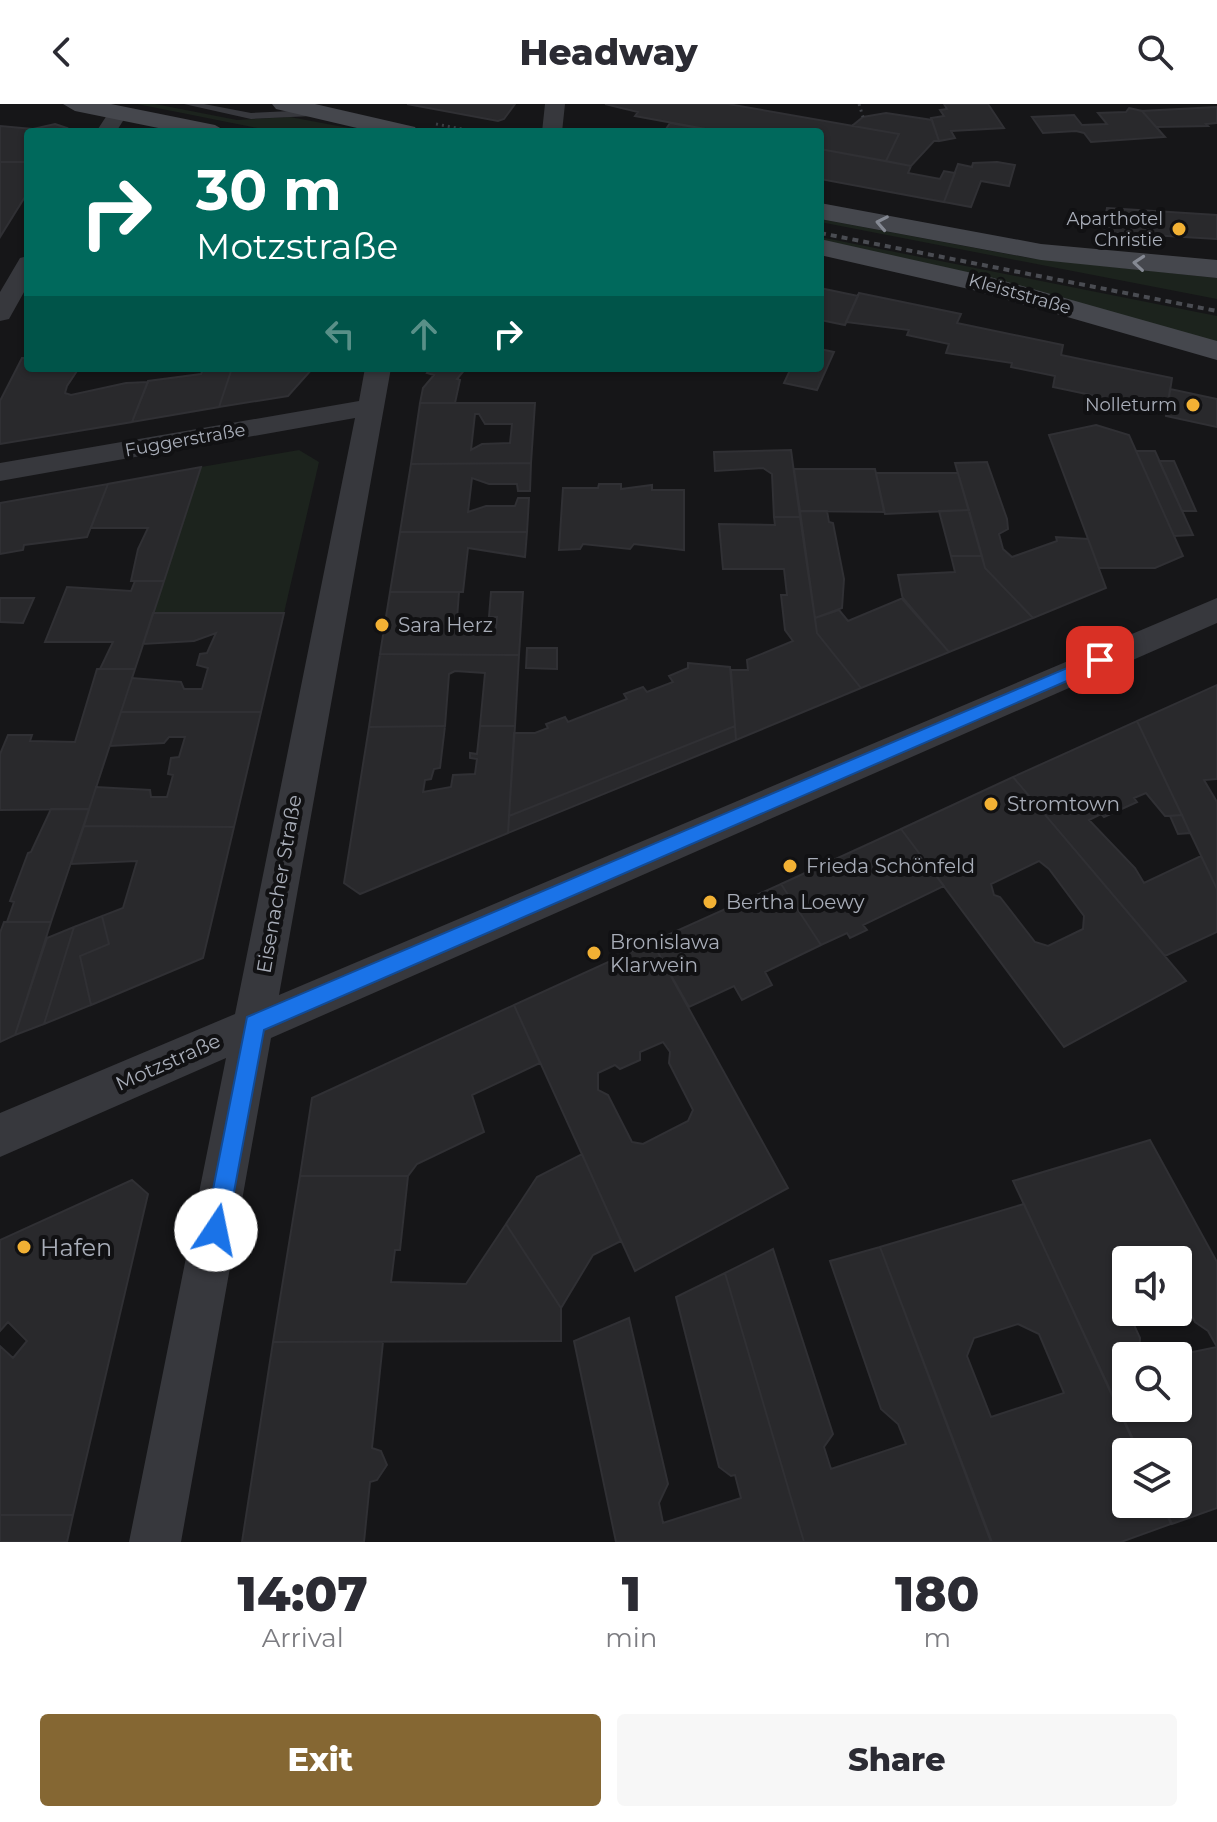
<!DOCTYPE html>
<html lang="en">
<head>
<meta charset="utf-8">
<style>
	:root { --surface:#fff; --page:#f7f7f7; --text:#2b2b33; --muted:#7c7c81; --accent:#856733 }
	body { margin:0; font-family:Montserrat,sans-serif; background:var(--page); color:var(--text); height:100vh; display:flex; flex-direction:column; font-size:30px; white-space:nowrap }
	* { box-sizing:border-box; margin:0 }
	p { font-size:26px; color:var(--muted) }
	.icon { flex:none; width:44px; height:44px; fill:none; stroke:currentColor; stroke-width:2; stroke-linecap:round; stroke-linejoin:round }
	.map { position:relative; height:1438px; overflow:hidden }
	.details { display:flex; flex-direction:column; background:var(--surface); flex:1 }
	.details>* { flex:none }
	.guide { position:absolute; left:24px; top:24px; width:800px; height:244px; border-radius:8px; box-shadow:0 2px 6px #0004; background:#00695c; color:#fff; overflow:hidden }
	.tools { position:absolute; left:1112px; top:1142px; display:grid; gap:16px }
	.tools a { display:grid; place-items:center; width:80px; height:80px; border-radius:8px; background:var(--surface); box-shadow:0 2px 6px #0004; font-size:40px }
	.pin { position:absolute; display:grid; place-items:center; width:68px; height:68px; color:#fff; margin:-34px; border-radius:16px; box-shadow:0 4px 12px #0006 }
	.me { position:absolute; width:88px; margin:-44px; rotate:11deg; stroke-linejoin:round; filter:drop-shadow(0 0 6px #0008) }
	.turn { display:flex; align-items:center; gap:28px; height:168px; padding:0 40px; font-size:36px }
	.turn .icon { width:104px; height:104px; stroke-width:2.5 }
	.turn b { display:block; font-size:56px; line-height:68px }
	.lanes { display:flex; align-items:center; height:76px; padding:0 40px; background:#0003; justify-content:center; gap:40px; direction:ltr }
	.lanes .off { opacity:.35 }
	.eta { display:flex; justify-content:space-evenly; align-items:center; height:136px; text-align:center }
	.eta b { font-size:48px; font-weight:800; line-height:56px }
	.cta { display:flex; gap:16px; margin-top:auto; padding:16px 40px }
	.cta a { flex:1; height:92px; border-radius:8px; background:var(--accent); color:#fff; font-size:32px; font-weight:800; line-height:92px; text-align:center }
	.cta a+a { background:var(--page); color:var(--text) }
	header { display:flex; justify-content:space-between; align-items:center; height:104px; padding:0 40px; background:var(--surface); font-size:36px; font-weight:800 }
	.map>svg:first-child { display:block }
</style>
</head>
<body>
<header><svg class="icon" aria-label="back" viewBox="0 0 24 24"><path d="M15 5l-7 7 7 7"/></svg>Headway<svg class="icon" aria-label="search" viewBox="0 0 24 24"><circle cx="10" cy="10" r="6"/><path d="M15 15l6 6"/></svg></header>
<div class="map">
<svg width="1217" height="1438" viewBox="0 0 1217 1438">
	<rect width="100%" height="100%" fill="#161618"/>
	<path fill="#1c231d" d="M137,0H155L237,16L290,13L370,28H278Z
		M820,115L1029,154L1217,174V195L820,118Z
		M820,133L1217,212V239C1085,202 954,164 820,136Z
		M299,346L319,358L284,509H153L201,363Z"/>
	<path fill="#29292c" stroke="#303034" stroke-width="2" fill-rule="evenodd" d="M407,0H515L504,15L498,17Z
		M605,0H728L899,30L886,57L820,45V28H722L635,12L638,8Z
		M944,0H988L1004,24L951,27L955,34L939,37L931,14L944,12L940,6L947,5Z
		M1217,3V19L1206,20L1208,22L1156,23L1142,7Z
		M1129,4L1142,7L1165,33L1091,38L1084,29L1076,27L1043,29L1032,13L1074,11L1082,21L1107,20L1098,9L1126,8Z
		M886,9L932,16L939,37H934L911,62L886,57L899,30L852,22L863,13Z
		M670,19L722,28H664Z
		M55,20L67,24L64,28H28V58H0V22L33,25Z
		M820,45L911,62L908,69L940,75L944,67L955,69L944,98L820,75Z
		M0,58H28V88L0,133Z
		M997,58L1015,61L1009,82L981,77L971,103L944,98L958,60L972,63L973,59Z
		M1107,104L1217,111V135L1102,128Z
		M820,184L858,192L845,221L820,216Z
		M859,189L961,210L957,219L1063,241L1061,251L1172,274L1167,307L1053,283L1055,272L1011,263L1012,259L946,249L949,240L907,231L909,226L846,218Z
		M820,245L834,248L817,286L784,279L791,264H820Z
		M22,254H28V264H84L77,267L67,282L65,289L71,291L126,279L148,278L132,318L0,340V297Z
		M204,264H232L219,303L132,318L148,277L201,270Z
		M232,264H313L288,292L219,303Z
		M431,264H466L457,275L460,276L455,299H420L423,284L434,271L427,269Z
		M1170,285L1217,295V323L1166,312Z
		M420,299H535L531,359L411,360ZM475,310H479L485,320H512L510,339L482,340L471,346Z
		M1096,321L1129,331L1183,452L1155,464H1099L1049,331Z
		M791,346L800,413H774L772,370L763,364L715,367L714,348Z
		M1136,347H1155L1193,431L1174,432Z
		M1159,357H1174L1196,407H1182Z
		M987,358L1007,415L1008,425L999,430L1003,445L1012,453L1057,437L1056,433L1088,435L1106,484L1033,514L985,464L955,359Z
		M531,359L530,387H518L517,380H489L472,374L468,408L486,402H515L518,394H529L527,428H400L411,360Z
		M201,363L164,477H131L138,445L148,424H91L108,380Z
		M794,365H875L884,408L800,407Z
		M876,369H958L969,406L885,410Z
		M108,380L87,433L24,441L23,446L0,450V399Z
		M599,380H621V385L652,381V386H684V446L634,440L630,445L583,440L580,445L559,446L563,384H598Z
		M969,406L982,452H951L939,407Z
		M800,407H827L829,418L833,419L844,475L842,504L815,514Z
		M774,413H800L817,529L861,584L736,636L731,566H748L747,556L793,537L785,526L781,491H787L784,465H723L719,420L775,421Z
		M400,428H527L525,453L468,444L463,488H390Z
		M951,452H982L985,464L1033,514L949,548L903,496L898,471L955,468Z
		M135,477H164L135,565H100L113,538H45L67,483L131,487Z
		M390,488H459L456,528L461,531L476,524H496L497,513H489L491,488H523L519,551L380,550Z
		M0,494H34L23,519L0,518Z
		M903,494L949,548L861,584L817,529L815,514L839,506L848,517Z
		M153,509H284L261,608H121L132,574L181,578L184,585H202L208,564L197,561L200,550L207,549L216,529L194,537L143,540Z
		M527,544H557V565L526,564Z
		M380,550L519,551L515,622H480L485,569L455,567L449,570L445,622L369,623Z
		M688,559L730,563L735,622L509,712L514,629H535L548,624L546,620L565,613L568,618L627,595L624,590L643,583L647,588L673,578L669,572L688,564Z
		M97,565H135L89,705L0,706V650L8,631H32L30,637L75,638Z
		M1217,581V675L1204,676L1217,698V785L1137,617Z
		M121,608H261L234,723L84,722L96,683L150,686L151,693H167L173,671L168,670L171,654L179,653L185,633H169L164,639L110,642Z
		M1137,617L1182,711L1165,712L1146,689L1134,694L1137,698L1104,713L1101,710L1089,716L1135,764L1144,779L1201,752L1217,785V828L1165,852L1013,673Z
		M445,622L440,664L434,665L431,675L425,676L423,688L451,683L453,671L475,670L477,655L470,654V649L477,650L480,622H515L508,729L360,790L344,779L369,623Z
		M735,622L736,636L508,729L509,712Z
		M1013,673L1186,877L1064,943L901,725ZM1039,757L1049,765L1084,812L1083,825L1048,842L1035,838L1000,793L994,791L991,780Z
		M51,705H89L51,818H7L14,798L10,797L28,749L31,748Z
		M1182,711L1190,729L1178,730L1170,712Z
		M84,722L234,723L203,854L91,901L80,852L109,840L102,812L123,804L137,757L71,760Z
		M901,725L944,782L863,821L867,826L850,834L847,829L821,841L781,780Z
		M781,780L821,841L765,868L772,881L742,896L734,882L689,903L652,838Z
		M102,812L109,840L80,852L91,901L44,920L74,823Z
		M4,818H51L15,931L0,938V829Z
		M74,823L44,920L15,931L47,834Z
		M652,838L788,1084L635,1167L514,901ZM663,938L670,948L669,959L693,1006L688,1017L643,1040L632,1038L608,991L598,986V969L615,961L620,965L640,956V948Z
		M514,901L540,959L472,991L484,1028L417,1060L408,1072H300L312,994Z
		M1150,1036L1217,1158V1404L1172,1420L1163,1400H1178V1348H1139L1013,1077ZM1147,1150L1159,1156H1178V1186L1195,1218L1208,1227L1217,1243L1173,1252H1178V1304H1126V1252H1139L1140,1234L1113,1175L1117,1159Z
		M582,1050L621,1137L593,1151L561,1204L506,1120L537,1073Z
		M300,1072H408L400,1146H395L391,1178L466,1180L506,1120L561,1204V1237L273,1238Z
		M132,1076L148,1090L73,1411H0V1242L13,1254L27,1237L8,1218L0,1227V1136Z
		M1024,1100L1138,1348H1126V1400H1162L1171,1420L1121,1438H992L880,1143ZM1018,1220L1039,1230L1064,1289L991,1313L967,1252L974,1234Z
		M880,1143L991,1438H804L725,1169L773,1145L833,1330L824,1343L831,1365L906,1340L898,1320L881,1305L830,1157Z
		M725,1169L804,1438H616L574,1237L629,1214L668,1380L659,1399L663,1419L741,1394L735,1371L731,1372L719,1363L676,1193Z
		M273,1238H383L372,1344L381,1347L387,1361L377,1376L370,1378L364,1438H242Z
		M0,1411H73L67,1438H0Z"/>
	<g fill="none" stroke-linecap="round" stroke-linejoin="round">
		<path stroke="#3d3f44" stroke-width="3" stroke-dasharray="2 4" stroke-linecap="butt" d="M859,0L863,13
			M436,20L478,28"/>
		<path fill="#37383d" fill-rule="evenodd" d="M184,0H204L251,9L312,6L317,9L312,12L251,15Z"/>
		<path fill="#37383d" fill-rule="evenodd" d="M545,0H565L562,28H542Z
			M118,3L128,9L116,28H96L111,5Z
			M28,152V181L9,215L0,217V188L20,154Z
			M365,264H391L279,891L1217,494V519L271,934L181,1438H129L226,954L0,1053V1009L235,910L355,314L0,377V359L359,297Z"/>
		<path fill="#45474d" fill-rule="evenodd" d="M63,0H111L215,21L227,28H178L75,7Z
			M272,0H315L415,23L418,28H374L276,5Z
			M820,99L1041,140L1217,156V174L1041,156L820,115Z
			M820,135L990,173L1217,237V256L973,186L820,151Z"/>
		<path stroke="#4a4c52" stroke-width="4" stroke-dasharray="6 5" stroke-linecap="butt" d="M820,129L1217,207"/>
	</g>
	<defs><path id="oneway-chevron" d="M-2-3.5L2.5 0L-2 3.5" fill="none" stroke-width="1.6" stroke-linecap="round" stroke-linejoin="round" transform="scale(2)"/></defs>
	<g stroke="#858993">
		<use href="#oneway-chevron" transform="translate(882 119) rotate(-169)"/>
		<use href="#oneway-chevron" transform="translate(1139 159) rotate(-175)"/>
	</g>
	<path fill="#1a73e8" stroke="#114b97" stroke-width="2" d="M1100,550L1106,551V560L264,926L227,1126L224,1135L216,1138L208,1135L205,1126L247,913Z"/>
	<g fill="#f2b134" stroke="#111113" stroke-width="3">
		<circle cx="1179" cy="125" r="8"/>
		<circle cx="1193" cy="301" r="8"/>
		<circle cx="382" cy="521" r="8"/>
		<circle cx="991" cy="700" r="8"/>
		<circle cx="790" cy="762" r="8"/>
		<circle cx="710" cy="798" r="8"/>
		<circle cx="594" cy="849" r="8"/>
		<circle cx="24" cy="1143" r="8"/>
	</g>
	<g text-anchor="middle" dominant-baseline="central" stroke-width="8" stroke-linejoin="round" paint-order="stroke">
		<g font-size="18" fill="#a8adb8" stroke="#111113" text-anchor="end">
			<text x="1163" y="115">Aparthotel<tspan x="1163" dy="21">Christie</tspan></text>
			<text x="1177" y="301">Nolleturm</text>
		</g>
		<g font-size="18" fill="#a8adb8" stroke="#111113">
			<text transform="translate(1020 190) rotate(16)">Kleiststraße</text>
			<text transform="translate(185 336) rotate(-10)">Fuggerstraße</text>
		</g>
		<g font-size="20" fill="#a8adb8" stroke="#111113" text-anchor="start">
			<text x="398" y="521">Sara Herz</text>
			<text x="1007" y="700">Stromtown</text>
			<text x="806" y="762">Frieda Schönfeld</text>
			<text x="726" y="798">Bertha Loewy</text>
			<text x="610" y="838">Bronislawa<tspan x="610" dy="23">Klarwein</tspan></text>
		</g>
		<g font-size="20" fill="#a8adb8" stroke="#111113">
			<text transform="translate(279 780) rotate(-80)">Eisenacher Straße</text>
			<text transform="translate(168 958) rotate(-24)">Motzstraße</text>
		</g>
		<g font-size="24" fill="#a8adb8" stroke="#111113" text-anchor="start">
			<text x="40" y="1143">Hafen</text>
		</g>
	</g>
</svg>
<div class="tools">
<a><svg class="icon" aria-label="sound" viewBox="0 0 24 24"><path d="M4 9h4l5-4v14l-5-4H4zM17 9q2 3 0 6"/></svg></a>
<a><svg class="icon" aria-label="search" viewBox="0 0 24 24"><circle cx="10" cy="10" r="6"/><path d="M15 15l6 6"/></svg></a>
<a><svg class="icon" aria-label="layers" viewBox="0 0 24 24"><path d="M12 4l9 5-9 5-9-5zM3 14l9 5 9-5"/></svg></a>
</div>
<div class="pin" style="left:1100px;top:556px;background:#d93025"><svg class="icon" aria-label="arrive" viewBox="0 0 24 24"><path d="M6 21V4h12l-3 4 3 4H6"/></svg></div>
<svg class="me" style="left:216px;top:1126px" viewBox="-20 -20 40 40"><circle r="19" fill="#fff"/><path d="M0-13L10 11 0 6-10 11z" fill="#1a73e8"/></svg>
<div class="guide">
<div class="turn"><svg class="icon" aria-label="right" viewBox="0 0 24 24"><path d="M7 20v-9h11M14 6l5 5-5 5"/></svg><div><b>30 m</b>Motzstraße</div></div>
<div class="lanes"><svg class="icon off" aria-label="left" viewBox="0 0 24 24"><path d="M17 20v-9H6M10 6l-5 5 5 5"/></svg><svg class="icon off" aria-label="ahead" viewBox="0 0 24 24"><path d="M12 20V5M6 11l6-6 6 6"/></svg><svg class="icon" aria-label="right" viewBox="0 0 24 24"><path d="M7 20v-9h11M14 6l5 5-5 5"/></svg></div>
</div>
</div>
<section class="details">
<div class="eta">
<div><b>14:07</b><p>Arrival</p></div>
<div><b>1</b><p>min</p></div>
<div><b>180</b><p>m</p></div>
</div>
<div class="cta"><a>Exit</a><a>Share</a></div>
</section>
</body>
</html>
